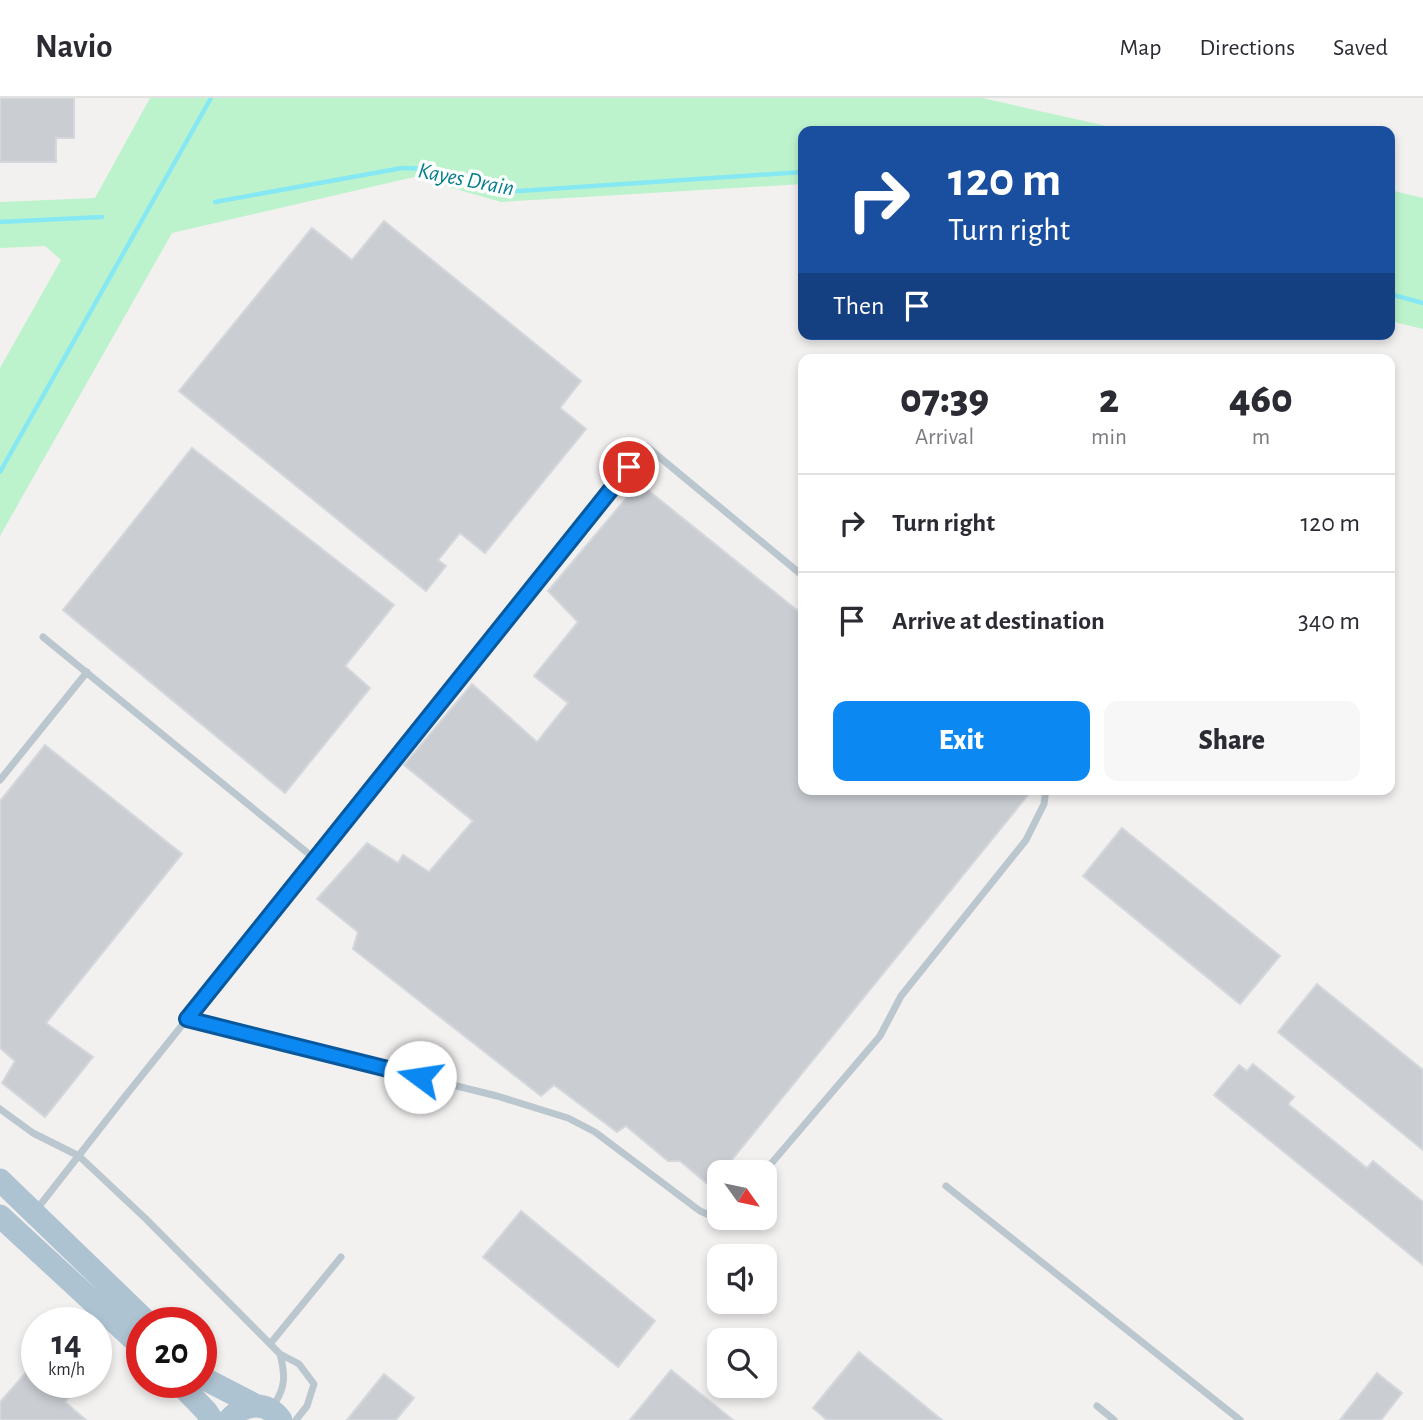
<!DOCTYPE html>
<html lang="en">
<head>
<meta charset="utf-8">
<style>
	:root { --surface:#fff; --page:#f7f7f7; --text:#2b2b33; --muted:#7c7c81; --line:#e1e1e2; --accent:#0b88f2 }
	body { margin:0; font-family:"Alegreya Sans",sans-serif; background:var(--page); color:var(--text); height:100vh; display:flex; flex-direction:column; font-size:26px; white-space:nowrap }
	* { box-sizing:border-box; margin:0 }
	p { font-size:23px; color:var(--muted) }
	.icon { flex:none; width:38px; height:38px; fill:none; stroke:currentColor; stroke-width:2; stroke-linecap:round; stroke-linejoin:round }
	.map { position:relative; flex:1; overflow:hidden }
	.details { position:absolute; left:798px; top:256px; width:597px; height:441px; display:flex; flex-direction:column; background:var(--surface); border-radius:14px; box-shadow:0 4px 10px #0003 }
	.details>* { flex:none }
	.guide { position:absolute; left:798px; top:28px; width:597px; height:214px; border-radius:14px; box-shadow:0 4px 10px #0003; background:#1a4fa0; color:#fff; overflow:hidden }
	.needle { width:46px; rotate:123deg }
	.buttons { position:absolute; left:707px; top:1062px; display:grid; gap:14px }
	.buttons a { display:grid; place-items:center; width:70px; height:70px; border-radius:14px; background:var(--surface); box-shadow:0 4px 10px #0003; font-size:35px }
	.speed { position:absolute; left:21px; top:1209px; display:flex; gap:14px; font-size:35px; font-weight:700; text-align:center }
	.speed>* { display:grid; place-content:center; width:91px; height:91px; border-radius:50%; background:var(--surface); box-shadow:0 4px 10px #0003; line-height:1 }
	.speed small { font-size:18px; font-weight:400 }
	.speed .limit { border:10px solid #d22; background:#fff; color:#111 }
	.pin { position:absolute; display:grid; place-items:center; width:60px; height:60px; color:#fff; margin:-30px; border:4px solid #fff; border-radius:50%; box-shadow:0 2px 7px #0007 }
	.me { position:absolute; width:77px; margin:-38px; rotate:284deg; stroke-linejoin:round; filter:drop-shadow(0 0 5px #0008) }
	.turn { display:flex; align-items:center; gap:24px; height:147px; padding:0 35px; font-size:32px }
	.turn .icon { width:91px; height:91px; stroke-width:2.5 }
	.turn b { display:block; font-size:49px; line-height:60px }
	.then { display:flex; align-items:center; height:66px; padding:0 35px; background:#0003; gap:14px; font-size:26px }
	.eta { display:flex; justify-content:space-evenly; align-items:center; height:119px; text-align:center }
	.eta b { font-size:42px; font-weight:800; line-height:49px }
	.primary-button { display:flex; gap:14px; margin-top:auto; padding:14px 35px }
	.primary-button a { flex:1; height:80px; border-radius:14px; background:var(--accent); color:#fff; font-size:28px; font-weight:800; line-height:80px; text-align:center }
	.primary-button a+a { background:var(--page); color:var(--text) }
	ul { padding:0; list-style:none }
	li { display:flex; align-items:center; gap:21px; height:98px; padding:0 35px; border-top:2px solid var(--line) }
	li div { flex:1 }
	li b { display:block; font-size:26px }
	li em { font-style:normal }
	header { display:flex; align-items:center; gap:42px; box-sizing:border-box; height:98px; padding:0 35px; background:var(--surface); border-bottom:2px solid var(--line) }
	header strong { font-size:33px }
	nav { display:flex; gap:38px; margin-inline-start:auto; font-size:24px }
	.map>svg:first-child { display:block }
</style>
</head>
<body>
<header>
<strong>Navio</strong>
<nav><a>Map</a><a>Directions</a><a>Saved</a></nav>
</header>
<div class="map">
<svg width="1423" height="1322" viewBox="0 0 1423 1322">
	<rect width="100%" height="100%" fill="#f3f0f0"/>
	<path fill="#bcf3cc" d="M150,0H982L1129,33H803V86L501,104L414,79L172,135L0,438V270L61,162L45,148L0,150V104L95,100Z
		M1390,92L1423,100V231L1390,223Z"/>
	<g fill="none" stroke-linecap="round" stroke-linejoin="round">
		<path stroke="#86e8f3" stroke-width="4.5" d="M215,104L402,70C443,69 479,91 519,93L803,74
			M0,124L102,119
			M1390,196L1423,205
			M0,374L211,0"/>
	</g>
	<path fill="#caced3" stroke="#d4d7dc" stroke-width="2" d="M0,0H74V40H56V64H0Z
		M384,123L581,283L560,310L586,331L485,455L460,435L438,462L446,468L426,493L179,293L312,130L352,162Z
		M192,350L394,507L345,568L370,590L285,695L63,512Z
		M639,385L803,517V691H1021L1028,697L722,1074H719V1078L711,1089L680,1063H668L626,1028L617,1034L554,987L541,998L353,851L358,834L317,801L367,745L398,765L403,757L429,774L473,723L404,667L472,586L537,644L568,605L534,578L578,524L548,493Z
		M45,647L182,756L46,925L93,959L45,1019L2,985L15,963L0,950V703Z
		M1122,730L1280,858L1240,906L1083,778Z
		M1317,886L1423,972V1052L1278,934Z
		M1253,966L1294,999L1288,1006L1367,1070L1373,1063L1423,1104V1167L1214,997L1239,967L1247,973Z
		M521,1113L655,1223L618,1269L483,1159Z
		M859,1254L942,1322H827L813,1310Z
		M37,1262V1284H82L65,1304L86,1322H0V1304Z
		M671,1272L733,1322H630Z
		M1377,1275L1402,1295L1381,1322H1340Z
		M384,1276L414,1300L396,1322H347Z"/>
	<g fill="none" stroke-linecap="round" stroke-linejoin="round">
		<path stroke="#bbc7ce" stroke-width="7" d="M43,539L315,761
			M0,682L87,574
			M187,921L497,998L568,1020L595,1034L700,1113L716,1120L719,1118
			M0,1011L33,1035L79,1058L146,1121L280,1256L299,1266L314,1286L307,1308L296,1322
			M764,1074L880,938L901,898L1026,742L1044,706L1046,691
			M946,1088L1240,1322
			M37,1111L123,1001L646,348L803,478
			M270,1246L341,1159
			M269,1307L275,1305C286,1288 285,1276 280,1256
			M1097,1308L1114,1322"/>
		<path stroke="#aec3d1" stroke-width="23" d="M0,1082L148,1225
			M0,1118L142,1249
			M201,1279L257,1308
			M178,1284L206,1313L212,1322
			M229,1322C244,1304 267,1303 281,1322"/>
	</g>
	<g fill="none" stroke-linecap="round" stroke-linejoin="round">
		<g stroke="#07589d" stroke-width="18">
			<path id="route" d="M420,979L187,921L629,369"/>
		</g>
		<use href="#route" stroke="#0b88f2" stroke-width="12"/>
	</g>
	<g text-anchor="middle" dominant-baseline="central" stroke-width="7" stroke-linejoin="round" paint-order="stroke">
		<g font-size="23" font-style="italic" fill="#057f8e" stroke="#fff">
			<text transform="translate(466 82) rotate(11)">Kayes Drain</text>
		</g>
	</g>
</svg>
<div class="buttons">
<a><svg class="needle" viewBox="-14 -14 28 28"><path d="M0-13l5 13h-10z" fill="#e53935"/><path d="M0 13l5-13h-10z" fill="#7c7c81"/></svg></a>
<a><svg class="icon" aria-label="sound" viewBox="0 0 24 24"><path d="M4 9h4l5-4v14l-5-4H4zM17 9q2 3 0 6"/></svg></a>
<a><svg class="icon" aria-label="search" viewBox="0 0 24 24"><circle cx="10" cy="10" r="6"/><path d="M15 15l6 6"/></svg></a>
</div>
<div class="speed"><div>14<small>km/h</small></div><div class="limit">20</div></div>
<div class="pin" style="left:629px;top:369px;background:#d93025"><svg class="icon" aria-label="arrive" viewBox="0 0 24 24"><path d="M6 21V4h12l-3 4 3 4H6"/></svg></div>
<svg class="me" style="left:420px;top:979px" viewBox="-20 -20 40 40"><circle r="19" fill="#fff"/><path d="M0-13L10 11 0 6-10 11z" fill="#0b88f2"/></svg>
<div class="guide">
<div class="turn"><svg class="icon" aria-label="right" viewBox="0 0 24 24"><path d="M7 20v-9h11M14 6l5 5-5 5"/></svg><div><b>120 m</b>Turn right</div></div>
<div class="then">Then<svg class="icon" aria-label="arrive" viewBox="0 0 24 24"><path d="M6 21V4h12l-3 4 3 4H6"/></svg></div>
</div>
<section class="details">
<div class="eta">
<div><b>07:39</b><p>Arrival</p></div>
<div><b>2</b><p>min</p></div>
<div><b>460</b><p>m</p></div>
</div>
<ul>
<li><svg class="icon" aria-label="right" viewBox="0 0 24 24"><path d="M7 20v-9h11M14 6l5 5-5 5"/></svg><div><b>Turn right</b></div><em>120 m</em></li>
<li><svg class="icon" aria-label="arrive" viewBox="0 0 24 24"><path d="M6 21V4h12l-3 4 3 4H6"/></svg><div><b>Arrive at destination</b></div><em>340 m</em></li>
</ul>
<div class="primary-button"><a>Exit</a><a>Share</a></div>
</section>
</div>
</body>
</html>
